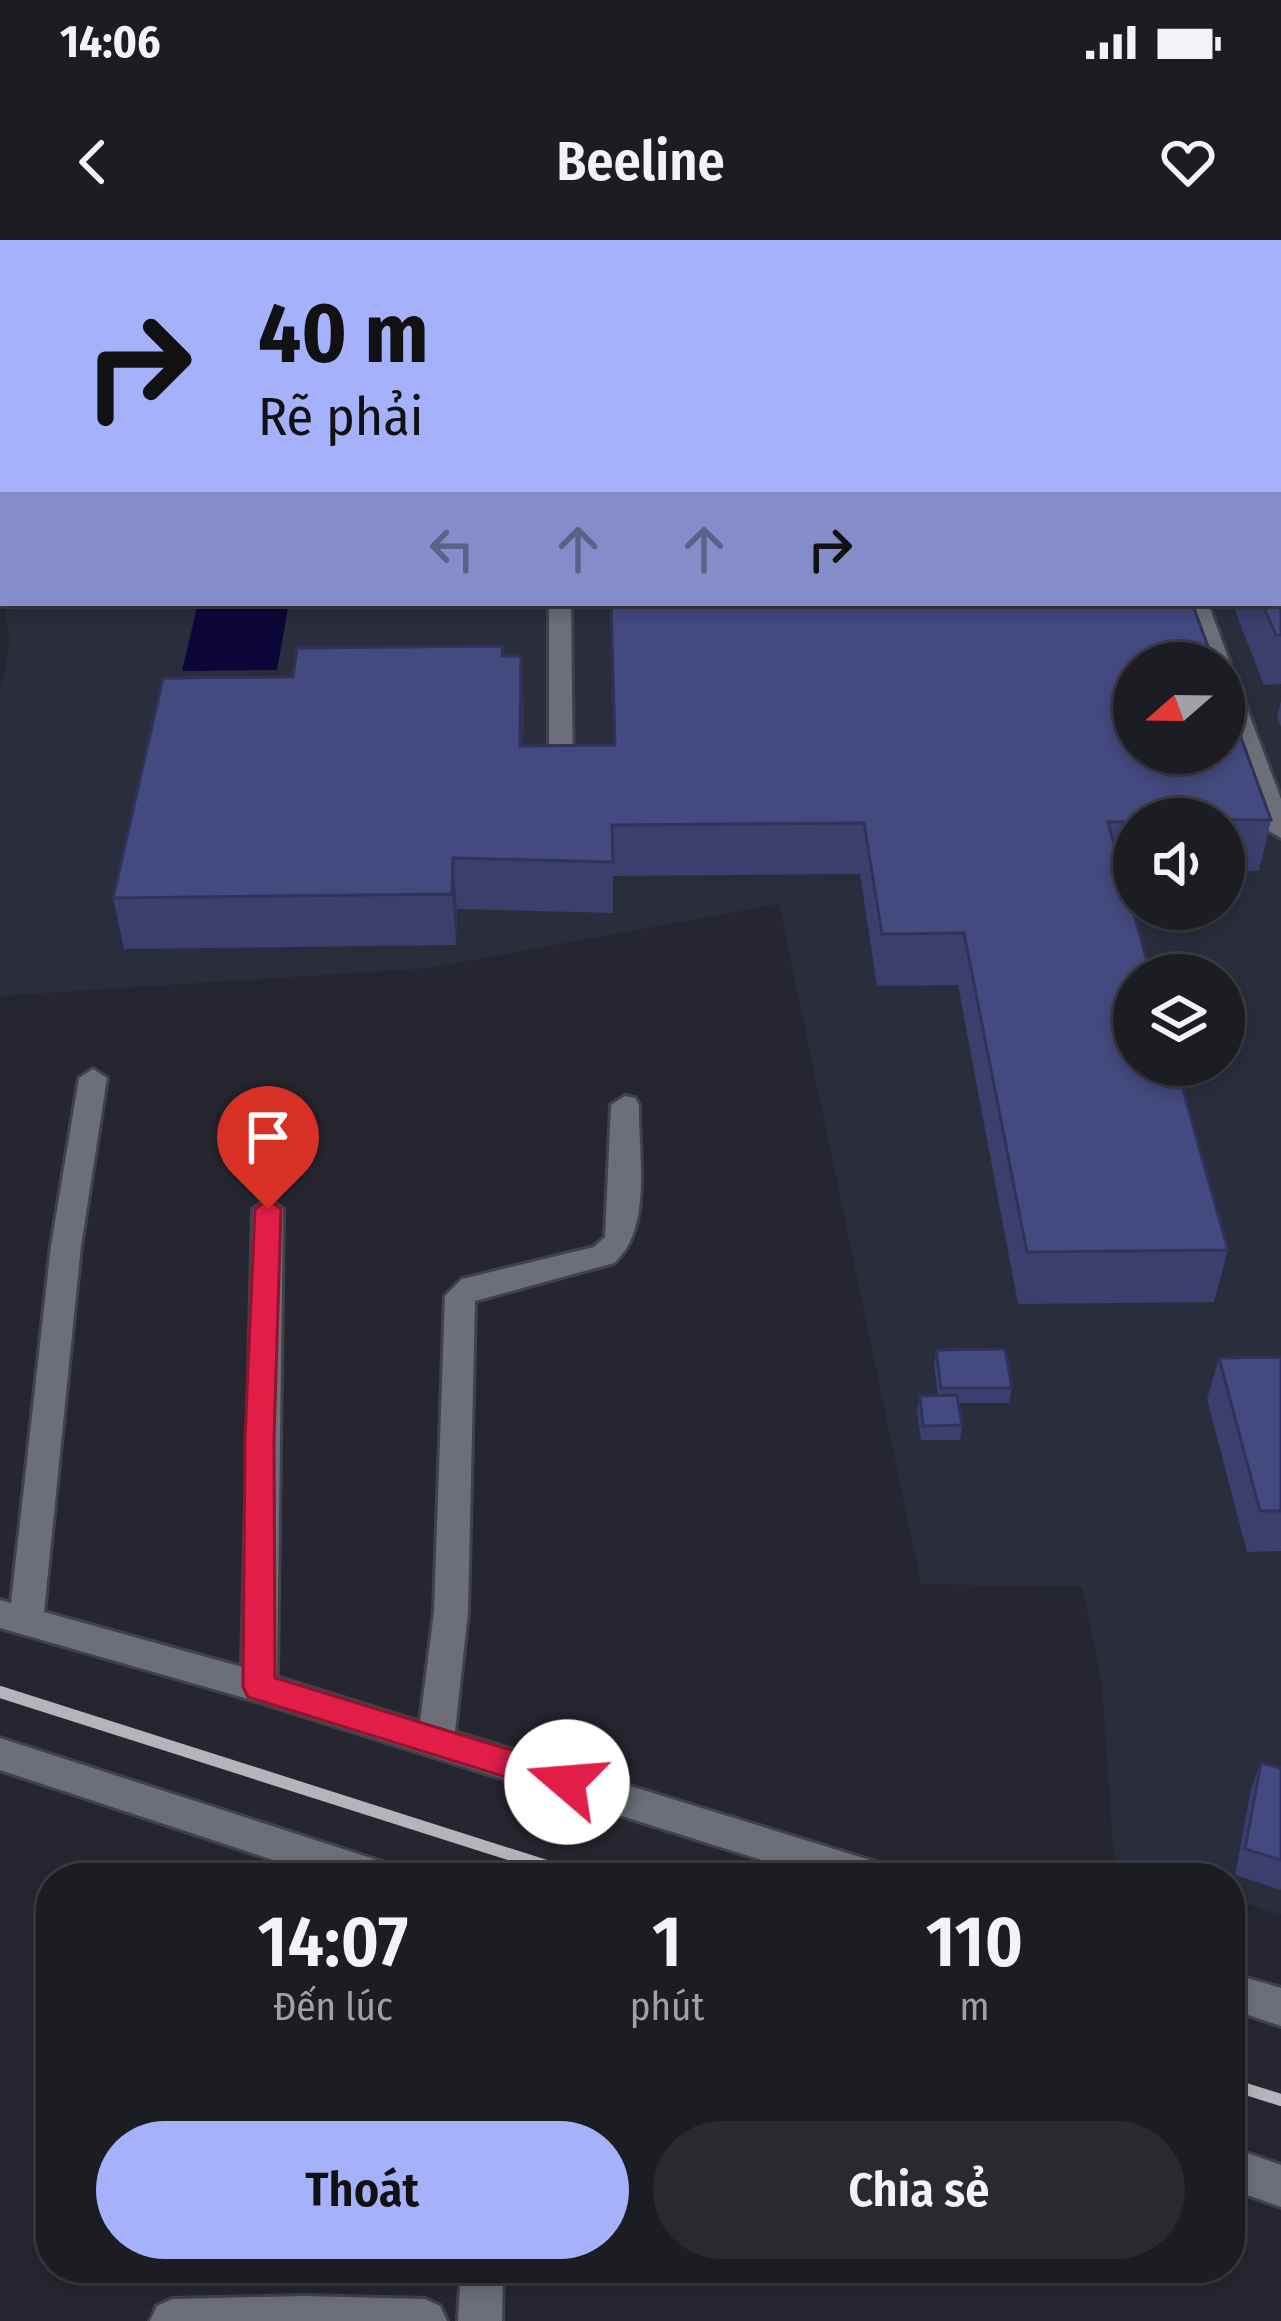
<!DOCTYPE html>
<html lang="vi">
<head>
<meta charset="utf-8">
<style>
	:root { --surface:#1c1c23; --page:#292930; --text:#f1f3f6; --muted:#a0a1a6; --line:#3a3a41; --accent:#a6b1fc }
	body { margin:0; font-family:"Fira Sans Condensed",sans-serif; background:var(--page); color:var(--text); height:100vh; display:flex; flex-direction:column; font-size:45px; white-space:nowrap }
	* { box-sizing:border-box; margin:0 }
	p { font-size:39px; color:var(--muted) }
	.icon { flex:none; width:66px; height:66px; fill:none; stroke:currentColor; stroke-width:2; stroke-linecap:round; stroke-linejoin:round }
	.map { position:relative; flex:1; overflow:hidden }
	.drawer { position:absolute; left:36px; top:1623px; width:1209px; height:420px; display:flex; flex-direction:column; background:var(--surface); border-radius:48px; box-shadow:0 6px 18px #0003,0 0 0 3px var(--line) }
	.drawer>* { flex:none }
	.banner { position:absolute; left:0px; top:0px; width:1281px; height:366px; box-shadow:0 6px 18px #0003,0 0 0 3px var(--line); background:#a6b1fc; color:#111; overflow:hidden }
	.needle { width:78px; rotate:250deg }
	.tools { position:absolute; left:1113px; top:402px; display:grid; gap:24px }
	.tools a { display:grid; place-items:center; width:132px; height:132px; border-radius:50%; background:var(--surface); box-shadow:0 6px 18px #0003,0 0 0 3px var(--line); font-size:60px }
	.pin { position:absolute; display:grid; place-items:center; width:102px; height:102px; color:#fff; margin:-123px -51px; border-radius:50% 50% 50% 0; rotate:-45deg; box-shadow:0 0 12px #0007 }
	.pin .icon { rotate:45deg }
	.me { position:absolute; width:132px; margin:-66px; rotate:288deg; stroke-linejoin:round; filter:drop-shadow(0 0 9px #0008) }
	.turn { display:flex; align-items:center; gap:42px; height:252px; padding:0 60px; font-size:54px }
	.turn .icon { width:156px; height:156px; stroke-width:2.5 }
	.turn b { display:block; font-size:84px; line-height:102px }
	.lanes { display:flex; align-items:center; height:114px; padding:0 60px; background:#0003; justify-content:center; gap:60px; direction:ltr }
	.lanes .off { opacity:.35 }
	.eta { display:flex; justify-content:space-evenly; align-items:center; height:204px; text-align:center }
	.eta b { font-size:72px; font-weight:600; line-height:84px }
	.action { display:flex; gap:24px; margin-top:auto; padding:24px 60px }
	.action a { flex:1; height:138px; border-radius:72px; background:var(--accent); color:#111; font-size:48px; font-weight:600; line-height:138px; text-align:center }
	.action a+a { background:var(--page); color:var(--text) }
	.status { display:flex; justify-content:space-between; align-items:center; height:84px; padding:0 60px; background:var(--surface); direction:ltr }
	.status svg { height:33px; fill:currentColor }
	header { display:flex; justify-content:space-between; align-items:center; height:156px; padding:0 60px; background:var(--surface); font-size:54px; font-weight:600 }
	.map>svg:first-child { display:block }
</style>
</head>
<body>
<div class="status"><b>14:06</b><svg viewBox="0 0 49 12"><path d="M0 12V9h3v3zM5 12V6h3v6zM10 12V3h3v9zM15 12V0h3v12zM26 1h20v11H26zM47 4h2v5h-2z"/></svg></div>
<header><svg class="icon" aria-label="back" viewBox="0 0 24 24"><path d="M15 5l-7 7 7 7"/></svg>Beeline<svg class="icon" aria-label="heart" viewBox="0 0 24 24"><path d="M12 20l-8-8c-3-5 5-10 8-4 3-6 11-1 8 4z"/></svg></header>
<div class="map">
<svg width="1281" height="2081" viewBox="0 0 1281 2081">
	<rect width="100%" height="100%" fill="#25262f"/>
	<path fill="#2a2d3c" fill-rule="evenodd" d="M0,0H1281V1675L1230,1659V1638H1162L1114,1623L1102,1443L1082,1347L921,1344L779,664L429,728L0,756V452L10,402L4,363H1278V3ZM1134,423H1224V513H1134ZM1134,579H1224V669H1134ZM1134,735H1224V825H1134Z"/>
	<path fill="#0c0738" d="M198,363H289L277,430L182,431Z"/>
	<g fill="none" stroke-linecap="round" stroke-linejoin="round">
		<g stroke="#404149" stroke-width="6">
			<path id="minor" d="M550,0H566L567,3H549Z
				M1054,0H1070L1073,3H1055Z
				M549,363H571L573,538L561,545L549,538Z
				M1186,363H1208L1230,423L1227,428L1224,423H1208Z
				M1224,430L1235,437L1281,559V598L1269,591L1224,468Z
				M93,829L107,838L81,1006L44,1372L242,1427L253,969L268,959L283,969L277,1437L420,1482L434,1372L445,1056L462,1039L594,1007L605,997L611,865L625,856L635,858L639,865C638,913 653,989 614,1023L475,1061L468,1372L455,1492L873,1621L886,1626L892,1638H819L259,1462L0,1388V1360L11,1363L51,1006L79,838Z
				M0,1498L380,1621L393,1626L399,1638H328L0,1530Z
				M1230,1733L1281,1748V1786L1230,1769Z
				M1230,1907L1281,1925V1967L1230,1949Z
				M461,2028H503L502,2081H458Z
				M304,2056L425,2059L440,2066L447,2081H150L157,2066L172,2059Z"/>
		</g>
		<use href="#minor" fill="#6c6e79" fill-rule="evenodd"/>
		<path stroke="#b4b5bb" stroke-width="12" d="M0,1452L584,1638
			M1230,1844L1281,1860"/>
	</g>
	<path fill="#3a3f6d" d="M0,0H18V3H3V25H0Z
		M1117,0H1281V444L1264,445L1232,363H1278V3H1117Z
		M503,406V416L524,465L523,506L1271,580L1259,631L1224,632V579H1134V633H1122L1228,1010L1214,1062L1018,1064L958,745L877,746L860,634L613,636V673L457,669L456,705L124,709L113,658L293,437Z
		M1281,461V487L1277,477Z
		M936,1110L1012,1148L1009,1163H958L962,1185L960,1200H921L917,1171L920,1156L938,1155L934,1125Z
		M1281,1117V1311L1247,1312L1207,1159L1219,1118Z
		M1261,1523L1281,1528V1650L1235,1635L1251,1549Z"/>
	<path fill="#303359" d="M521,416L524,465L522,557L520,506Z
		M453,618L457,669L456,705L452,654Z"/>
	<path fill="#44497f" stroke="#303359" stroke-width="3" d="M397,0L396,3H201L202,1L239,0Z
		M413,0H535V3H412Z
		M601,0H1059L1060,3H601Z
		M1141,0H1281V395H1276L1262,363H1278V3H1142Z
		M611,363H1192L1214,423H1134V513H1224V451L1271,580L1134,579V582H1108L1151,735H1134V825H1176L1228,1010L1027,1012L964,693L882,694L864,583L612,585L613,622L453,618L452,654L113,658L163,438L293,437L297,408L503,406L502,416H521L520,506L615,505Z
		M1005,1109L1012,1148H941L936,1110Z
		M1281,1117V1271H1260L1219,1118Z
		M957,1155L962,1185L923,1186L920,1156Z
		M1261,1523L1281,1528V1620L1245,1609Z"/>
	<path fill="#e11d48" stroke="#92132f" stroke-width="3" d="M268,960L281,969L274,1199L275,1438L579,1531L584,1542L579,1552L567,1556L248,1457L243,1447L245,1199L255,969Z"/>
</svg>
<div class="tools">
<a><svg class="needle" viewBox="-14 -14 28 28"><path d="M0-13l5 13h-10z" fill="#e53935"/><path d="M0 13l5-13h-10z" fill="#a0a1a6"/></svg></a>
<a><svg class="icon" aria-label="sound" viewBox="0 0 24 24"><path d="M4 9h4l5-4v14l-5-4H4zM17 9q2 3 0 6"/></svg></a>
<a><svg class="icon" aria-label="layers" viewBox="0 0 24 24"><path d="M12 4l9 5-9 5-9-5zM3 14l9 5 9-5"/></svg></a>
</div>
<div class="pin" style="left:268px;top:969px;background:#d93025"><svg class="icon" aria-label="arrive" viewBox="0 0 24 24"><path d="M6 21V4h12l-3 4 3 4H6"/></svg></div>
<svg class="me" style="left:567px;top:1542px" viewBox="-20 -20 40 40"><circle r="19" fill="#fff"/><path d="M0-13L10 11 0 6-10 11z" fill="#e11d48"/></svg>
<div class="banner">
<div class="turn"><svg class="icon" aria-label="right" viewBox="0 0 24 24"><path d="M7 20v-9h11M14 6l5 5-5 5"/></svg><div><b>40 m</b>Rẽ phải</div></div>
<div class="lanes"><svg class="icon off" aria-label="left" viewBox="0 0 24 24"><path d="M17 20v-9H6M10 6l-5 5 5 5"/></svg><svg class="icon off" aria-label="ahead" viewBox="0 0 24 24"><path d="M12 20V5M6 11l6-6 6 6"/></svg><svg class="icon off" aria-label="ahead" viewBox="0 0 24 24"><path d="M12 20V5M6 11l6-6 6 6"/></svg><svg class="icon" aria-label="right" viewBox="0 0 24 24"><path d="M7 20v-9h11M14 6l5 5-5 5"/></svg></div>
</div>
<section class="drawer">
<div class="eta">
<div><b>14:07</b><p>Đến lúc</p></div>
<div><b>1</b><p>phút</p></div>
<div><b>110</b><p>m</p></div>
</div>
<div class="action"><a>Thoát</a><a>Chia sẻ</a></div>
</section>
</div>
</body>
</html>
